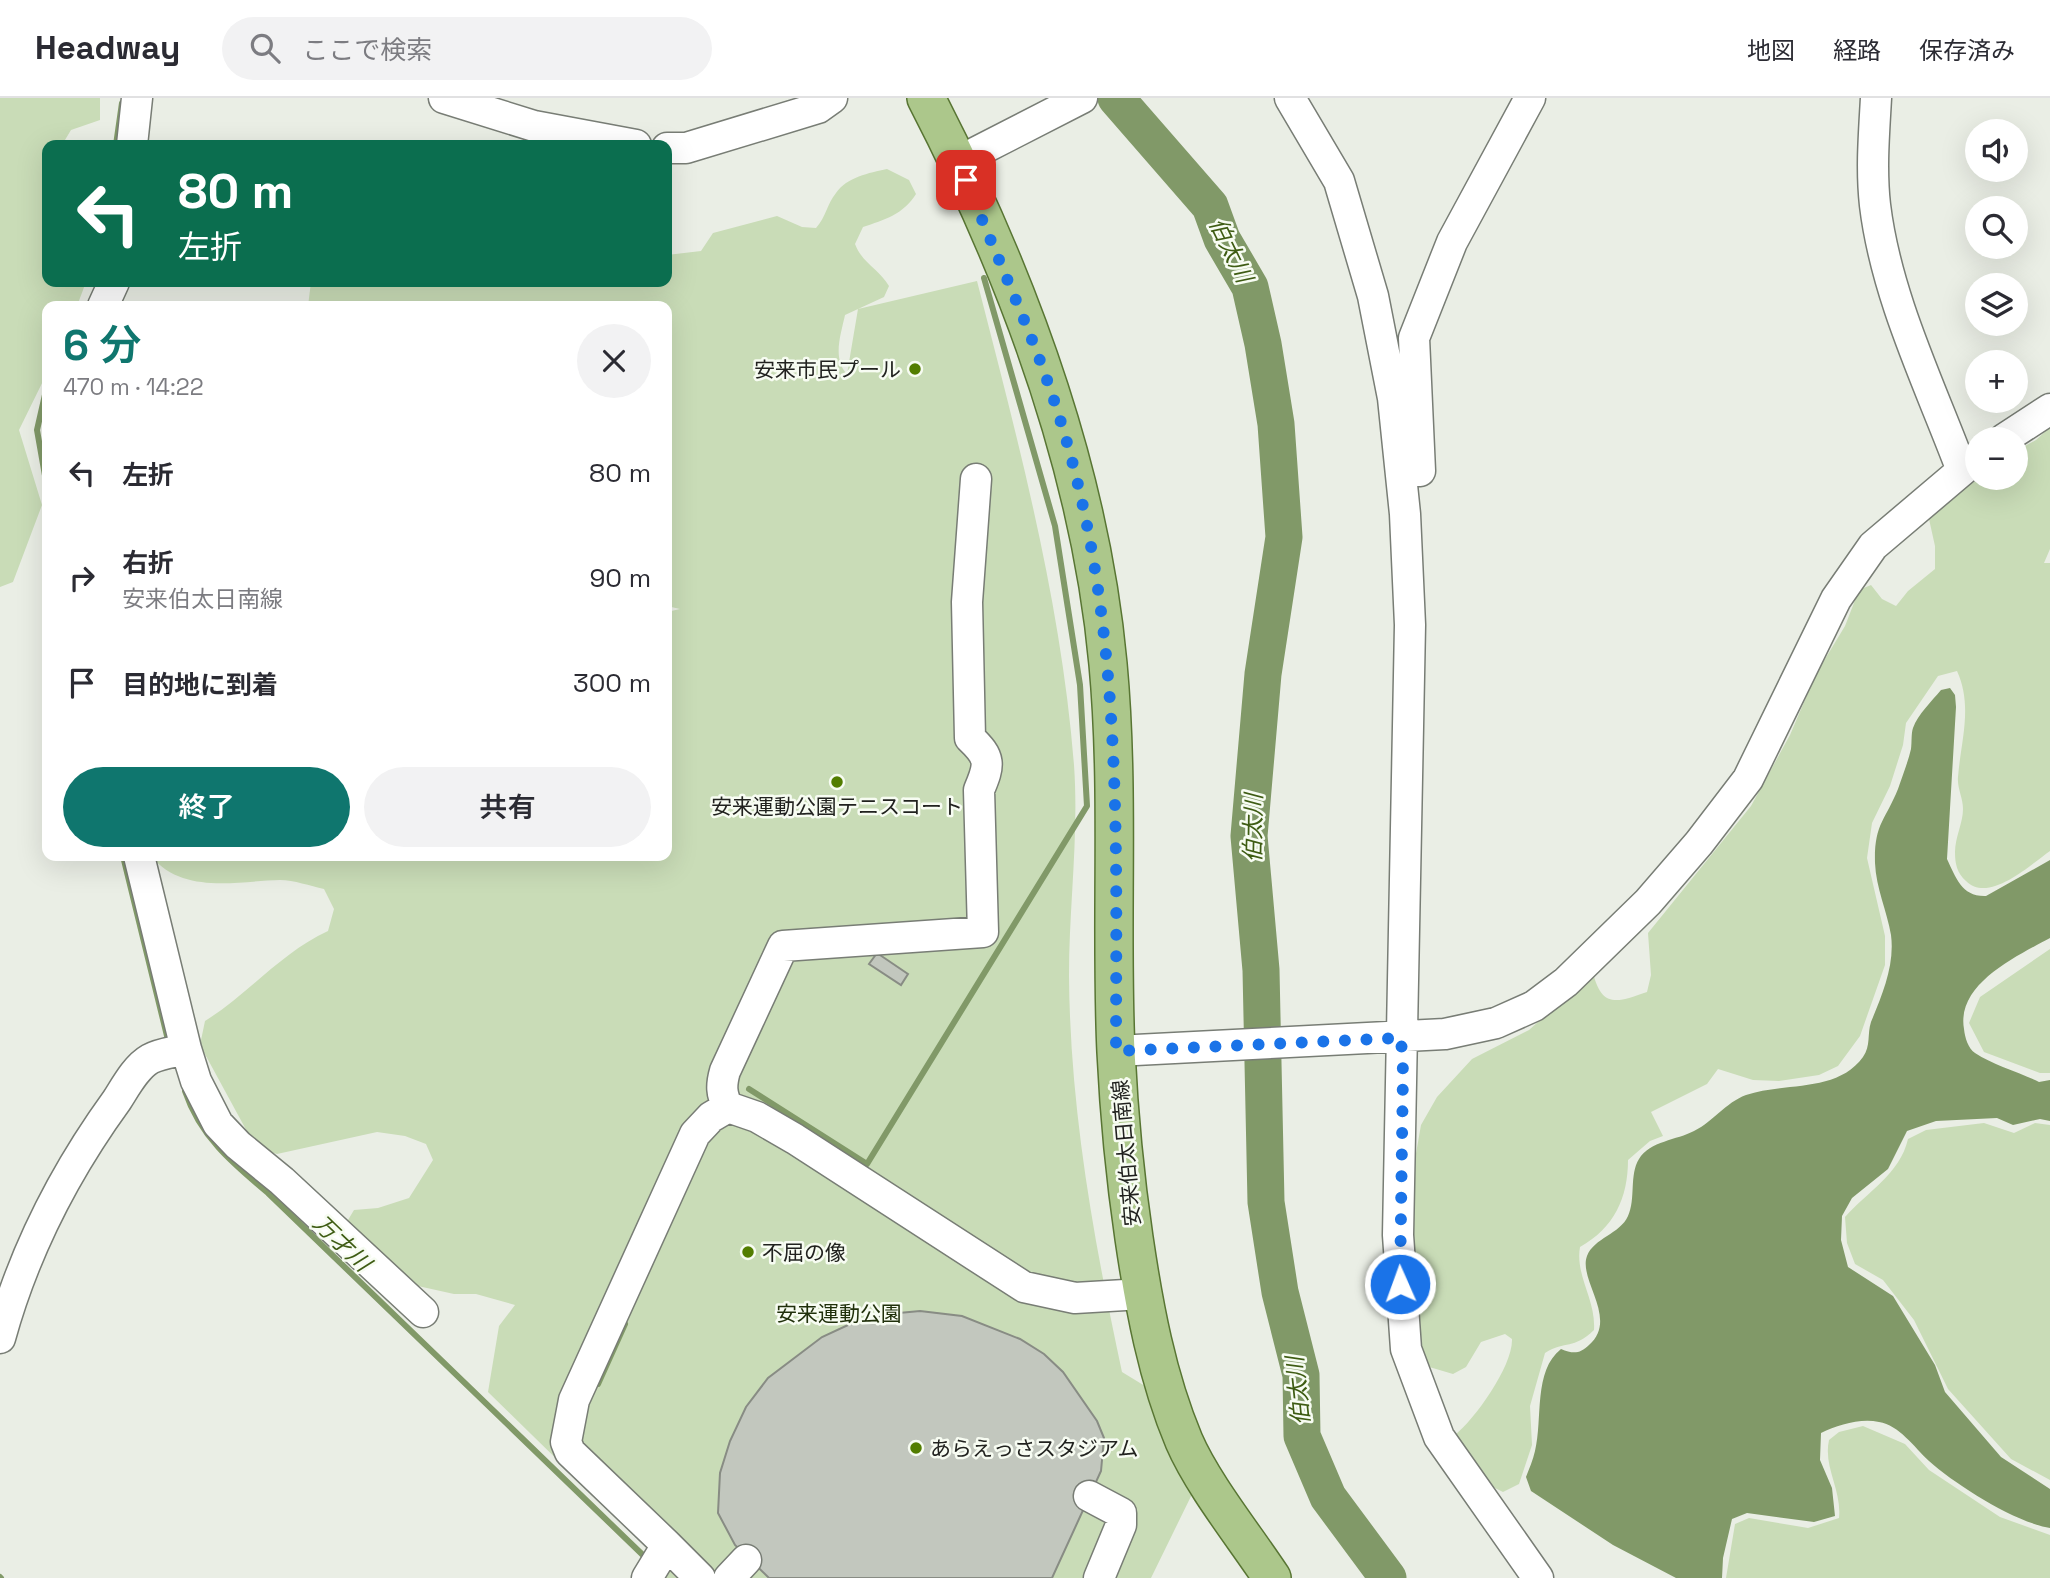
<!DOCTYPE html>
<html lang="ja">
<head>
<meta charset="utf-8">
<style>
	:root { --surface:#fff; --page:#f2f2f3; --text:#2b2b33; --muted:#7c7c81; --line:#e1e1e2; --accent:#0f766e }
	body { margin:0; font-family:"Space Grotesk","Noto Sans JP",sans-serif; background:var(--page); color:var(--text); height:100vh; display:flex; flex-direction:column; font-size:26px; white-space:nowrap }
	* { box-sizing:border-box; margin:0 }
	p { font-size:23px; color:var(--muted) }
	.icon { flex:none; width:38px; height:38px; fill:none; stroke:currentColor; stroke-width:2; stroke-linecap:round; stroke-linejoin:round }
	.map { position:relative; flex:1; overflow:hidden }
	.sheet { position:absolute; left:42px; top:203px; width:630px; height:560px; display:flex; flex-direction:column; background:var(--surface); border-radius:14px; box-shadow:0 7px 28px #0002 }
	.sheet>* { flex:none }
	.hud { position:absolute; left:42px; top:42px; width:630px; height:147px; border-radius:14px; box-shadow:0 7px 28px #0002; background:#0b6e4f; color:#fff; overflow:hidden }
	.buttons { position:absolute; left:1965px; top:21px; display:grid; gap:14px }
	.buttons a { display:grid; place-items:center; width:63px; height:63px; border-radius:50%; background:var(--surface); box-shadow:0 7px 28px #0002; font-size:35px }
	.pin { position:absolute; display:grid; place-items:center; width:60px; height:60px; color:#fff; margin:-30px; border-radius:14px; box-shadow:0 4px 10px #0006 }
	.me { position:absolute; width:77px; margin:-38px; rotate:358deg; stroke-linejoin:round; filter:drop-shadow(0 0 5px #0008) }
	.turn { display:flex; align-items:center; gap:24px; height:147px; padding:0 21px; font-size:32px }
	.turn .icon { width:91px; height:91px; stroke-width:2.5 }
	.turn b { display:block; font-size:49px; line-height:60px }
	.round { display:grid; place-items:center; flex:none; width:74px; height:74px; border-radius:37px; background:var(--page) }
	.overview { display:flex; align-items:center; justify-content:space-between; height:119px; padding:0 21px }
	h1 { font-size:42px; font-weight:600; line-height:52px; color:var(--accent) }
	.action { display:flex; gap:14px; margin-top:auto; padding:14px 21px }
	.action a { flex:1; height:80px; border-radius:42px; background:var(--accent); color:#fff; font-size:28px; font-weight:600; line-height:80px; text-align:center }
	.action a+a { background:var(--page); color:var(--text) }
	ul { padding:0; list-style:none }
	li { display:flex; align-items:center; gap:21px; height:105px; padding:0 21px }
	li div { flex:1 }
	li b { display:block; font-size:26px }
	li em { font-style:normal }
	header { display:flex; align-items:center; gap:42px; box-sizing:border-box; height:98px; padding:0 35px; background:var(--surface); border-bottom:2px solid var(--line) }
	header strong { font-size:33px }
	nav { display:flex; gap:38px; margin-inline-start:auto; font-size:24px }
	.search { width:490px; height:63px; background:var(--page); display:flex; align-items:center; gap:18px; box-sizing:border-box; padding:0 24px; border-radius:38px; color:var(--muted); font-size:26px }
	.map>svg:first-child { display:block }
</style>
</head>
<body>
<header>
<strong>Headway</strong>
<div class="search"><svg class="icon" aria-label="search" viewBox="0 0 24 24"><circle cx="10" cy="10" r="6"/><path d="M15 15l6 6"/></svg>ここで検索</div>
<nav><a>地図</a><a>経路</a><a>保存済み</a></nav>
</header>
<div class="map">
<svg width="2050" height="1480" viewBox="0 0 2050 1480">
	<rect width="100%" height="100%" fill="#eaeee5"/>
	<path fill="#c9dcb7" d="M0,0H100V22L71,32L62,47H47V70L44,76L47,89V184H86L77,208H47V275L19,332L42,407L13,484L0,489Z
		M887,71L909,82L916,96C904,116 884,122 863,129L855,146C862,165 879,171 889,188L884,199L845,217C841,236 832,261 847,276L858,211L977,183C1018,343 1061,502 1074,667C1079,737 1069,808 1069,878C1070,1012 1094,1143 1122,1274L1158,1296L1197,1386L1151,1480H665L670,1472L488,1294L499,1228L515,1207L476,1196H454L418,1188L363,1148L348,1122L354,1112L378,1110L409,1100L433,1062L426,1046L405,1038L377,1034L277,1056L256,1050L200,947L205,923C248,896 282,854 328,833L334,811L324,791C310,788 294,782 280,782C237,783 183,797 151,758H667V514L680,511L667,508V208H308L311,184H667V157L701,153L713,135L777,118L802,129L816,130C826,119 827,106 836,95C847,79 869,75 887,71Z
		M2050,329V451L2044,465H2050V753C2030,767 1989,806 1966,783C1957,775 1955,766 1955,754C1955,739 1963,725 1963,711C1963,700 1957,690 1958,679C1961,642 1973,608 1957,573L1938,578L1906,625L1903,647L1890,688L1872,725L1867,760L1885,838V867L1860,938L1838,968L1819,977L1779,983L1753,982L1718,971L1707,986L1651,1014L1663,1038L1650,1043L1628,1062C1628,1100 1614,1130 1580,1149C1575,1178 1596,1201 1594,1232C1573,1252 1566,1242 1545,1255L1530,1308L1532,1347L1519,1386L1503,1394L1489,1387L1455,1337C1475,1321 1513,1268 1512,1241L1505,1236L1481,1244L1466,1269L1453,1276L1426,1268L1417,1251L1409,1167L1412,1078L1421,1027L1437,999L1472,961L1529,932L1593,875C1602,911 1618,904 1647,894L1651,877L1648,835L1751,708L1790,637L1816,576L1845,528L1859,492L1871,487L1882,501L1896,508L1908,493L1935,471V448L1929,421C1957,385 1971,380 2016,380V353L2036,342Z
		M2050,851V975H2040L1984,954L1969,925L1980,899Z
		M1984,1025L2014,1035L2035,1025L2050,1027V1382L2011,1361L1948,1291L1914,1222L1883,1182L1855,1166L1847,1145L1845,1119C1867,1094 1900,1076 1908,1041L1926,1032Z
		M1863,1328L1905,1346L1929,1372L2000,1419L2050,1437V1480H1726L1735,1426L1749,1420L1808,1430L1839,1420C1842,1392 1823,1369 1829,1342L1839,1334Z"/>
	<path fill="#819968" d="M1950,590L1955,597L1956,609L1947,761C1956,780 1962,799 1986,798L2050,762V840C2017,858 1956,886 1964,931C1965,940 1968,950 1975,955C1993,967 2019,974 2039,984L2050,982V1023L2040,1021L2013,1027L1997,1020L1936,1023L1907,1033L1888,1071L1852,1100L1842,1118L1841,1142L1848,1169L1893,1198L1935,1267L1945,1294L2001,1359L2050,1391V1430C2014,1424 1956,1387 1929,1363C1914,1349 1899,1327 1879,1324C1860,1320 1838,1327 1821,1335L1820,1362L1832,1390L1835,1418L1814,1424L1747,1415L1732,1421L1723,1460L1722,1480H1676L1613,1447L1531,1393L1526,1379C1529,1371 1533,1362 1535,1353C1543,1321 1533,1273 1561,1251C1573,1256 1580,1256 1589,1247C1619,1221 1578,1182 1587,1158C1594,1140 1620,1136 1628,1118C1636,1101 1629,1077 1639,1061C1650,1043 1677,1042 1694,1033C1714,1023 1725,1005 1746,997C1785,984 1837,995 1863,959C1871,948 1867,936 1871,924C1882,897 1895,867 1891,837C1887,813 1876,790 1875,765C1874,726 1885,723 1898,691C1902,679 1908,664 1911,651C1912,644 1911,636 1913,630C1918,616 1932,603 1941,592Z"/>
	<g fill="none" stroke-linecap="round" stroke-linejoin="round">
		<path stroke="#819968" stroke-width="6" d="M116,47L122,5
			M47,288L37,332L47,389
			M123,758L169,946
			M749,991L867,1066L1087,708L1080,587L1055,428L984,180
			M185,993C200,1038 232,1065 268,1095L647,1461
			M598,1286L625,1226
			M0,1479L1,1480"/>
		<path stroke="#819968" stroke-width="37" d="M1116,0L1210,108L1222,141L1250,189L1263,246L1276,326L1284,439L1263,576L1249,738L1261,872L1266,1104L1280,1194L1301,1277L1302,1338L1328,1399L1388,1480"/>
	</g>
	<path fill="#c2c7be" stroke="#888c84" stroke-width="2" d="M877,855L908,876L901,887L869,866Z
		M920,1213L962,1218L1020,1241L1044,1256L1063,1274L1097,1323L1104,1340L1101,1373L1052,1480H769L735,1447L718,1415L720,1375L730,1343L746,1309L768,1280L822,1239L848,1227L888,1216Z"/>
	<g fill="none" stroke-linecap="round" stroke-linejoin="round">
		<g stroke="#787d75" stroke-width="33">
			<path id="minor" d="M444,0L534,28L636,47
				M1290,0L1339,83L1373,198L1393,300L1405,416L1410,527L1398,1137L1406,1251L1439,1339L1538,1480
				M1876,0C1874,36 1871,71 1875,107C1886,198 1929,285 1961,370
				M132,47L137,0
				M667,50H686L818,10L832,0
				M959,63L1082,0
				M103,208L114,184
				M2004,341L2050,311
				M1420,373L1414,240L1452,144L1530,0
				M976,381L967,504L970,640C991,660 990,666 979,692L983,834L783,848L725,973C721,987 721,996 728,1009L757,1019L795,1041L1024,1189L1075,1200L1142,1196
				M139,758L186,951L196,983L218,1026L238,1047L282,1083L423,1214
				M1116,953L1445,936L1496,925L1534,908L1566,884L1648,804L1699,745L1748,681L1836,501L1873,448L1978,359
				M0,1240C24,1153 64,1075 117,1002C126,988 136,969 150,961C161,955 175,954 186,951
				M1089,1398L1121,1415V1427L1099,1480
				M667,1447L700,1480
				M647,1480L667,1447L570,1354L566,1344L574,1302L695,1036L711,1019L728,1009
				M729,1480L746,1462"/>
		</g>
		<g stroke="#587533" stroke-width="40">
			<path id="major" d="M926,0C1016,174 1090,370 1108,566C1120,695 1110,825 1116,954C1119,1016 1125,1079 1134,1140C1144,1208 1157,1279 1184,1343C1203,1387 1245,1439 1272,1480"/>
		</g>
		<use href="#minor" stroke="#fff" stroke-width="30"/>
		<use href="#major" stroke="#acc78b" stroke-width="37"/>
	</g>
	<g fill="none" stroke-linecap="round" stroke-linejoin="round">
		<path stroke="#1a73e8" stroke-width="12" stroke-dasharray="0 21.6" d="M966,82C997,161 1034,237 1059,318C1124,523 1116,741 1116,953L1401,940L1403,973L1400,1186"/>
	</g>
	<g fill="#527d00" stroke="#f7fcf2" stroke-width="2.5">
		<circle cx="915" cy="271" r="7"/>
		<circle cx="837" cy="684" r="7"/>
		<circle cx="748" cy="1154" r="7"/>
		<circle cx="916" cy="1350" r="7"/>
	</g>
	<g text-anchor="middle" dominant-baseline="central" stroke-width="5" stroke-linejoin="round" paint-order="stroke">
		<g font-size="21" fill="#21221f" stroke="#f7fcf2" text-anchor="start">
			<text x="901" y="271" text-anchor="end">安来市民プール</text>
			<text x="837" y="708" text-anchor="middle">安来運動公園テニスコート</text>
			<text x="762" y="1154">不屈の像</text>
			<text x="930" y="1350">あらえっさスタジアム</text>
		</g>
		<g font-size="21" fill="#21221f" stroke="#f7fcf2">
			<text transform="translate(1126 1055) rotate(-95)">安来伯太日南線</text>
		</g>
		<g font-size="21" fill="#20300b" stroke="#f7fcf2">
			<text x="839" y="1215">安来運動公園</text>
		</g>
		<g font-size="23" font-style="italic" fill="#3e5c13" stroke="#f7fcf2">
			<text transform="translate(1231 152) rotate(64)">伯太川</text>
			<text transform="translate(1253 730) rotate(-89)">伯太川</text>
			<text transform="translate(342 1145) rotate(44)">万才川</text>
			<text transform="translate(1298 1293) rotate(-96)">伯太川</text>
		</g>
	</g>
</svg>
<div class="buttons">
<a><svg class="icon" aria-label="sound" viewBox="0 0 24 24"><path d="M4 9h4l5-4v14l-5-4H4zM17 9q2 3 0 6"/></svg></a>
<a><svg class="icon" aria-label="search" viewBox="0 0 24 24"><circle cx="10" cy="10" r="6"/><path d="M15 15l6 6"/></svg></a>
<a><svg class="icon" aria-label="layers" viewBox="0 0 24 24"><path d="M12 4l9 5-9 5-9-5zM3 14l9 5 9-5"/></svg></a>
<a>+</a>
<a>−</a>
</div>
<div class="pin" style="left:966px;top:82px;background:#d93025"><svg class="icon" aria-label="arrive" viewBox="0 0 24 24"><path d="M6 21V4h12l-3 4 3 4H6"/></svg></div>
<svg class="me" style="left:1400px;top:1186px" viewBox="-20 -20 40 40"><circle r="17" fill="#1a73e8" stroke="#fff" stroke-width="3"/><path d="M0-11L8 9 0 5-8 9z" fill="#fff"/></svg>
<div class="hud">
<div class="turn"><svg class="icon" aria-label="left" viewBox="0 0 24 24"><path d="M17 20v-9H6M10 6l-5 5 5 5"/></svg><div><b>80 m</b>左折</div></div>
</div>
<section class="sheet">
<div class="overview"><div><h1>6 分</h1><p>470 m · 14:22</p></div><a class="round"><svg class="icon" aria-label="close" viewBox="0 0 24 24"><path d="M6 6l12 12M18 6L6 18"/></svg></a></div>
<ul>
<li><svg class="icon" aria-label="left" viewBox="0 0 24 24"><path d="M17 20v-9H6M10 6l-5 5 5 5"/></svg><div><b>左折</b></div><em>80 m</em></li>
<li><svg class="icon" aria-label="right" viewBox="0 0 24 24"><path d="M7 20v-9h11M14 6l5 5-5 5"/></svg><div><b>右折</b><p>安来伯太日南線</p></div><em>90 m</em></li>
<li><svg class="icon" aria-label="arrive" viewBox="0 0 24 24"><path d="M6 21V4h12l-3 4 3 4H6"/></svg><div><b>目的地に到着</b></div><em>300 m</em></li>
</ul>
<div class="action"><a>終了</a><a>共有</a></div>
</section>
</div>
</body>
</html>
